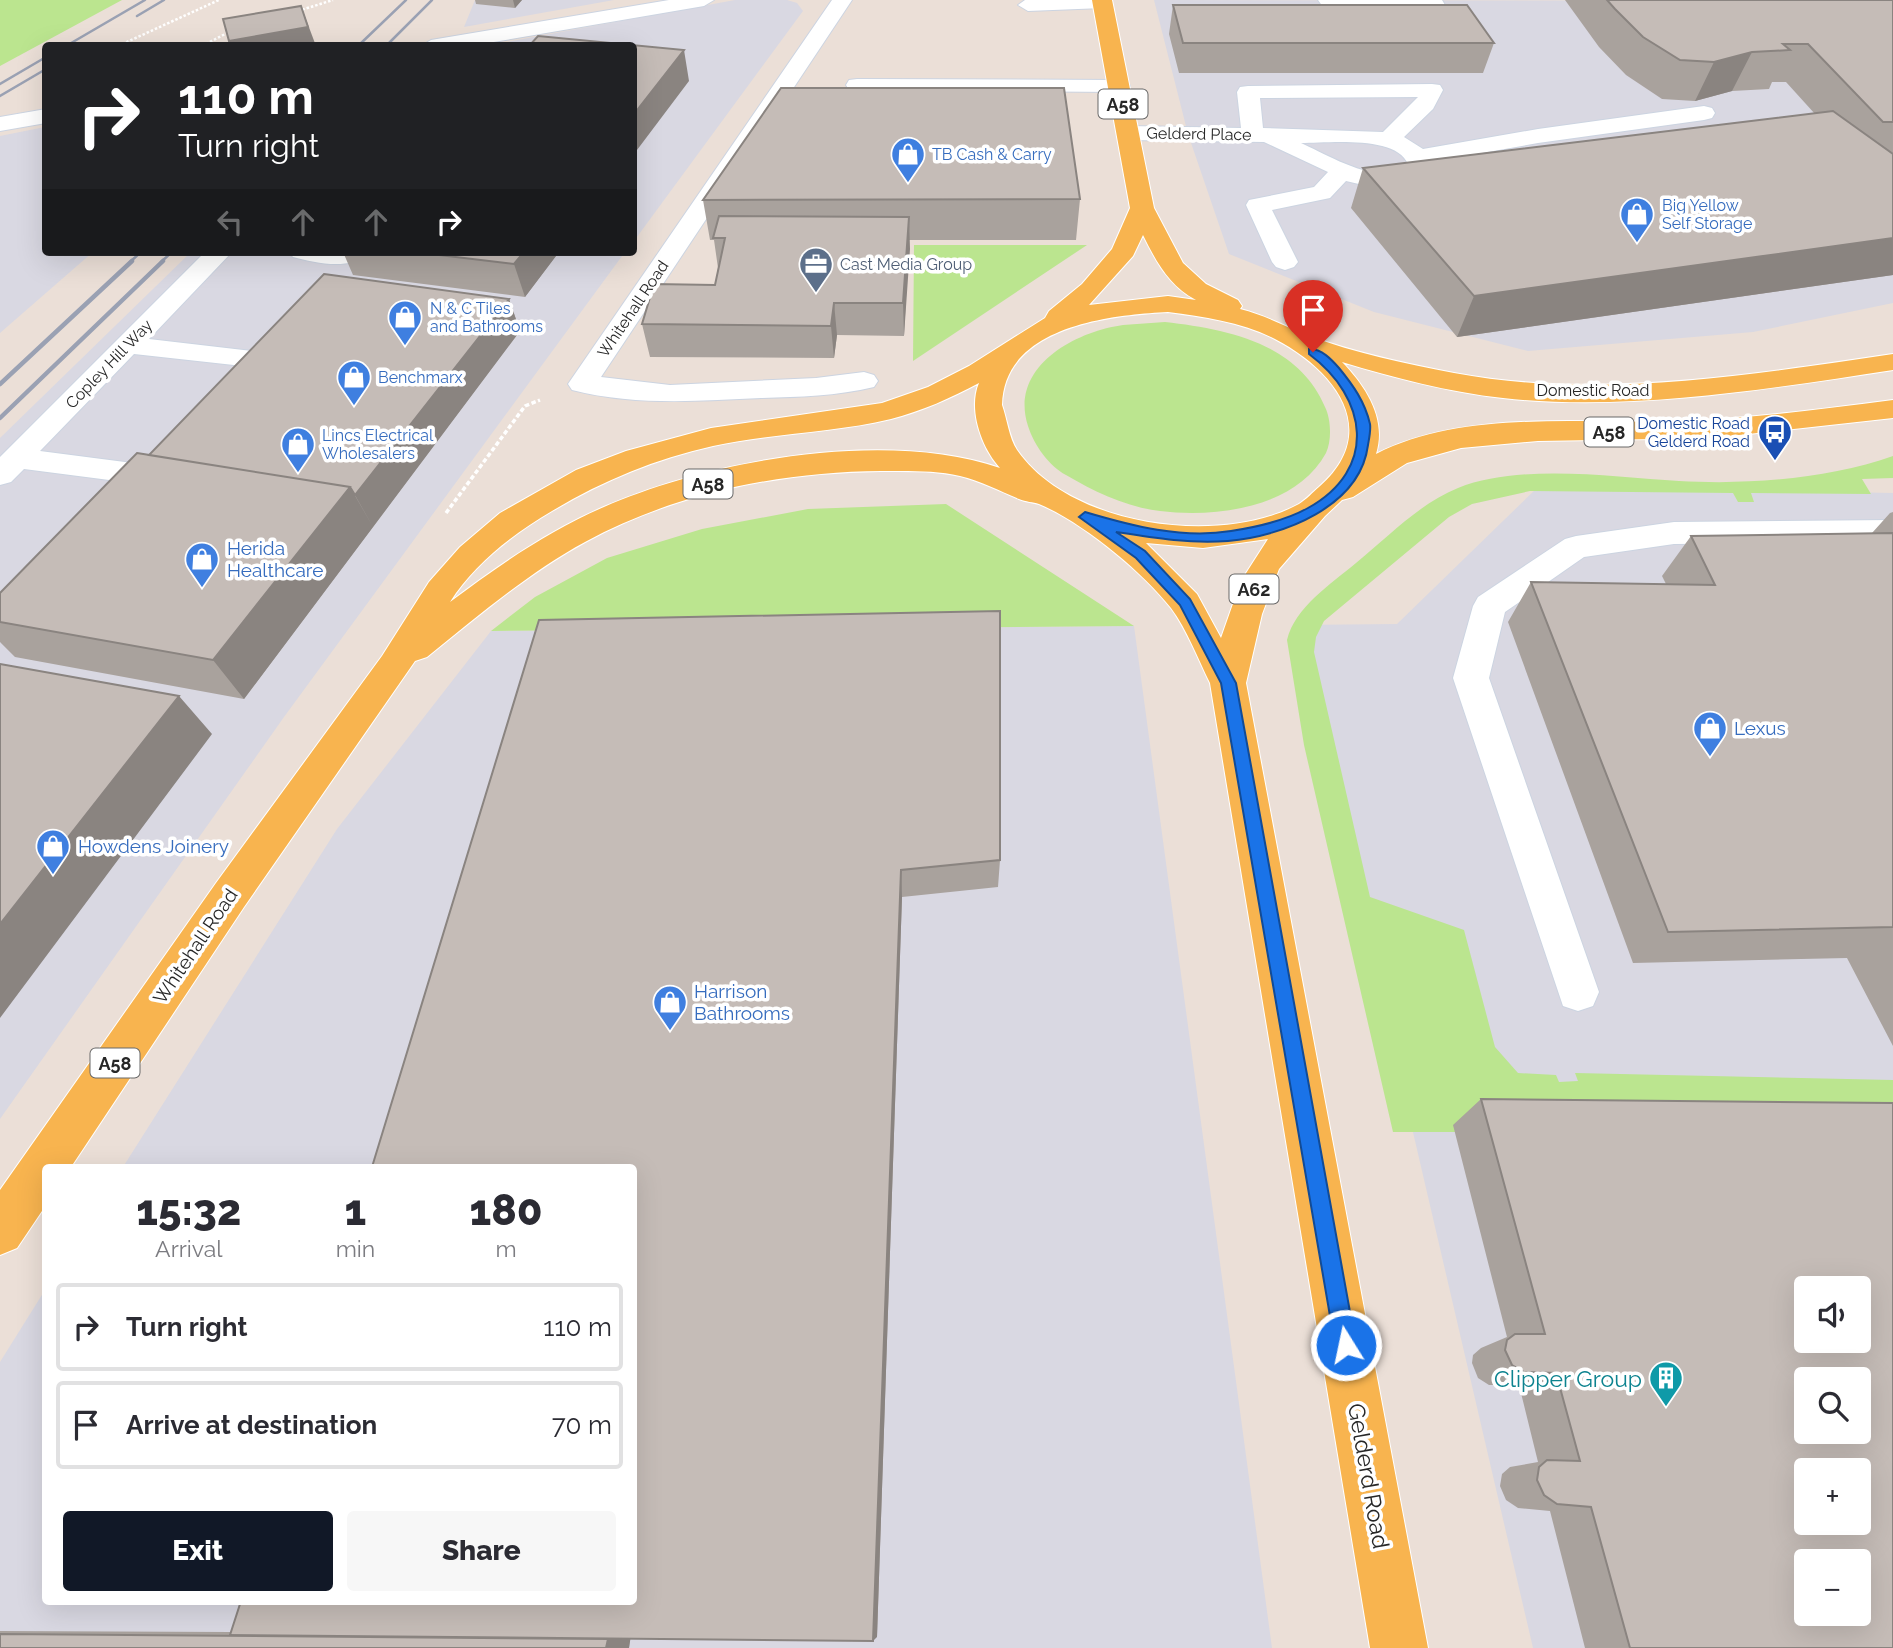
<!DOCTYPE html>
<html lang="en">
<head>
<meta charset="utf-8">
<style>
	:root { --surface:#fff; --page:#f7f7f7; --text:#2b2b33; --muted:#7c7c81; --line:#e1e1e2; --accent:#111827 }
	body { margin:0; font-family:Raleway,sans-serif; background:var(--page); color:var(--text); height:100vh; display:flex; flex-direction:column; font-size:26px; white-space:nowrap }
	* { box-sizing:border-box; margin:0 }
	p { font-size:23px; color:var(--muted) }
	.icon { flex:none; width:38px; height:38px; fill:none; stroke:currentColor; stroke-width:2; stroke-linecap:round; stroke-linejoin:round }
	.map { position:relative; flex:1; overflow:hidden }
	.side { position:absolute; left:42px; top:1164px; width:595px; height:441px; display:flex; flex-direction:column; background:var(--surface); border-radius:7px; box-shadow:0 7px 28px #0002 }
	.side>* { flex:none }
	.banner { position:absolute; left:42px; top:42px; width:595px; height:214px; border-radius:7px; box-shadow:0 7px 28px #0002; background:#202124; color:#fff; overflow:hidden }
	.buttons { position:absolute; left:1794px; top:1276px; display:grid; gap:14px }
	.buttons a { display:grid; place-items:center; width:77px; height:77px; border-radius:7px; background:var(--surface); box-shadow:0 7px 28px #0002; font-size:35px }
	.pin { position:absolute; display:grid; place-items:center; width:60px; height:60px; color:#fff; margin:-72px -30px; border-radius:50% 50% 50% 0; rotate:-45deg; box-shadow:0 0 7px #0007 }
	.pin .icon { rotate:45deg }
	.me { position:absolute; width:77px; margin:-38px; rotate:350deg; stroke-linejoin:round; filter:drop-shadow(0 0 5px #0008) }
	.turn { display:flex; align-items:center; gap:24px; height:147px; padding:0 21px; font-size:32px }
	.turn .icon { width:91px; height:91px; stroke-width:2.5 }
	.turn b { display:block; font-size:49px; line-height:60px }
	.lanes { display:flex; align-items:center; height:66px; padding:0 21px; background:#0003; justify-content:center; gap:35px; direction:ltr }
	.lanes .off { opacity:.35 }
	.eta { display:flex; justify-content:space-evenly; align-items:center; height:119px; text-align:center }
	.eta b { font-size:42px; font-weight:800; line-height:49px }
	.primary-button { display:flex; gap:14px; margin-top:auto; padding:14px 21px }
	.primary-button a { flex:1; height:80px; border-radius:7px; background:var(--accent); color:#fff; font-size:28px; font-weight:800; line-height:80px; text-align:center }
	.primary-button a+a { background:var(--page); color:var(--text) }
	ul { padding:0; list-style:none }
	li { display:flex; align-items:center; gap:21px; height:88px; margin:0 14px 10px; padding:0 7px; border:4px solid var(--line); border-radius:7px }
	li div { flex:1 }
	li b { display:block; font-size:26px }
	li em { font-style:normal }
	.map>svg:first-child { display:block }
</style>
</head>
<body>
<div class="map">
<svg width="1893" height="1648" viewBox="0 0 1893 1648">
	<rect width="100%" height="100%" fill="#ebdfd7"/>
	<path fill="#d9d8e2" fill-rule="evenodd" d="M475,0H614L464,27Z
		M735,0H787L797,3L803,11L634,241V46H485Z
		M1154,0L1893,1V303L1753,332L1528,351L1374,312L1229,254L1188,134Z
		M45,127L46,252H93L0,333V136Z
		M191,252H625L284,717L0,1119V438Z
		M1539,486L1893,493V1648H1533L1295,625L1397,624ZM1806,1288H1858V1340H1806ZM1806,1379H1858V1432H1806ZM1806,1470H1858V1522H1806ZM1806,1561H1858V1614H1806Z
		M1134,626L1272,1648H0V1362L45,1290L46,1601H634V1167H123L337,829L491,631Z"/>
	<path fill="#bbe58f" d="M0,0H122L0,66Z
		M914,245H1087L913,361Z
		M1165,322C1227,329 1298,343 1325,407C1331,419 1332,440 1326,453C1296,508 1216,518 1160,511C1126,507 1095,492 1066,475C1049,466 1034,445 1028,426C1009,368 1073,332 1123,325C1137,324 1151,323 1165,322Z
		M1893,456V478L1862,479L1871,494L1751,493L1754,502H1738L1733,493L1530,491L1472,504L1449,517L1324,621L1316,637L1314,652L1370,897L1464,930L1495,1047L1518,1073L1556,1075L1559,1082L1578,1081L1575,1073L1893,1080V1132H1393L1304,745L1287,640C1295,607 1331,584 1356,563C1388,537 1420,503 1458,488C1520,463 1613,477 1679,481C1748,485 1828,479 1893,456Z
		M946,504L1134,626L491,631L535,597L607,558L702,529L808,509Z"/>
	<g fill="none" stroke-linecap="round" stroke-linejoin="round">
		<g stroke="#ccd4e1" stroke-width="2">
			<path id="minor" d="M669,0H714L704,6L470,46H421L431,40Z
				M832,0H852L601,377L670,385L816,378L864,372L874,375L878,381L874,387C837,396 798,397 761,398C698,401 634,406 572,390L568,384Z
				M1111,0L1110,6L1103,8L1028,11L1018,5L1025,0Z
				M1318,0H1442L1445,5L1435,11L1333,13L1326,11Z
				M857,79L1119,80L1127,81L1130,86L1127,91L1119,92L849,90L846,85L849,80Z
				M1432,84L1440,85L1443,90L1433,109L1404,137L1423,149L1538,129L1704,106L1712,108L1715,113L1712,118L1704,120L1538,143L1431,162L1425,176C1400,191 1373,188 1346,181L1330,198L1272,210L1298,262L1294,267L1285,270L1276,267L1272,262L1246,205L1249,200L1314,187L1328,172L1264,142L1128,140L1120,138L1117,133L1120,128L1128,126L1241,128L1237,92L1240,87L1248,86ZM1418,97L1383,132L1263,128L1260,98ZM1301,143C1328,143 1396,135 1408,164C1386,191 1326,154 1301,143Z
				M46,109V123L0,131V117Z
				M205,252H232L149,339L252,351L262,353L266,359L262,365L252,367L134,354L40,451L148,465L159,468L163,475L159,482L148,485L24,469L11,482L0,485V457Z
				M289,252H353L357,257L353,262C335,267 311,262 293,257Z
				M1893,520V542L1674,544L1584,557L1505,612L1489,678L1599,992L1593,1006L1578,1011L1563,1006L1453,678L1473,606L1478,597L1565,539L1576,536L1674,522Z"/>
		</g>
		<g stroke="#fff" stroke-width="2">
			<path id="major" d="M1092,0H1112L1154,208L1183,263L1206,284L1238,300L1242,306L1240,309C1265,315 1286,327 1309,336C1355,353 1406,364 1454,373C1597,400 1750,375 1893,354V370C1769,389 1628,412 1503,398C1448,392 1395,378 1342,362C1366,387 1387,419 1376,454C1466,408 1588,425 1686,421C1755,418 1824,409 1893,400V418L1712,438L1538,441L1461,448L1407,463L1353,497L1342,500L1325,516L1279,569L1262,614L1246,683L1428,1648H1370L1210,683C1198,659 1187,629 1171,608C1142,571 1082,522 1039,504C1033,502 1026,502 1019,499C1000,491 981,481 960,476C935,470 907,471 881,471C779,472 675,493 585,542C528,573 478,616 427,657L415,661L244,907L71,1167H46V1205L17,1248L0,1255V1190L216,883L382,656L429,582L460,547L500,513L576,470L626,451L711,428L882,403L928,387L969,366L1045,318L1049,311L1082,284L1112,249L1130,208ZM1143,235C1156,261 1169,286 1196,300L1168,296L1089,305L1133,256ZM1168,312C1205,317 1242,322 1275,339C1335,370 1383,431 1319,487C1313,492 1306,500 1299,504C1221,547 1070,527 1017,450C1009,438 1007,419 1002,405C1004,326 1110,315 1168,312ZM979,383C968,409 981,447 1000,468C887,429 711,460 604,507C548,531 498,566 450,602C474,564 513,534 552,511C602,481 655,459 713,446C772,433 833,433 891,419C922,411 951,398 979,383ZM1268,539L1241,581L1221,638L1197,594L1146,543L1203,548Z"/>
		</g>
		<path stroke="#fff" stroke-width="2.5" stroke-dasharray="2.5 2" stroke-linecap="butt" d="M298,11L333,0
			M118,46L219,0
			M202,46L229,32"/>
		<path stroke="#fff" stroke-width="3.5" stroke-dasharray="4.5 2.5" stroke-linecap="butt" d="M446,513L525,406L540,400"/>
		<use href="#minor" fill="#fff" fill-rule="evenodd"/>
		<use href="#major" fill="#f8b44f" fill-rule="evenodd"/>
		<path stroke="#9aa1b3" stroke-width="2.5" d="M137,16L164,0
			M66,46L145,0
			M358,46L406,0
			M386,46L432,0
			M0,84L46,57
			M0,96L46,69
			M130,262L141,252
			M161,262L172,252"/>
		<path stroke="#9aa1b3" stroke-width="4.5" d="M0,384L132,261
			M0,418L163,261"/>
	</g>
	<path fill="#a9a29d" d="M475,0H522L515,8L476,4Z
		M1565,0H1893V275L1457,337L1351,208L1363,168L1815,114L1786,82H1772L1769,89L1732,91L1695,101L1662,99L1626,75L1599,47Z
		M1173,5L1494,43L1483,73H1179L1169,34Z
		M1080,199L1076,240H909L904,336L837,335L834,358L650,357L642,324L715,285L718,268L714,240H710L703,200Z
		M343,252H559L525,297L353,275Z
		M509,299L520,331L244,699L15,657L0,642V593L149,455Z
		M1893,512V1046L1847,958L1633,963L1508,622L1531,582L1666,584L1662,576L1691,536L1872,533L1890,513Z
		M539,620L1000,860L998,887L902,897L877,1637L630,1638L629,1648H0V1631L231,1632Z
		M1481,1099L1893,1648H1585L1550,1511L1518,1508L1506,1500L1500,1486L1502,1474L1510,1467L1538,1462L1519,1385H1489L1478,1378L1472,1363L1473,1355L1481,1348L1507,1337L1453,1125Z"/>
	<path fill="#8a8480" d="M513,0H522L515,8Z
		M301,6L316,46H231L229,41Z
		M684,50L689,81L634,154V114Z
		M1752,52L1732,91L1695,101L1714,62Z
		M909,217L910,249L904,336L903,303Z
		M1893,238V275L1457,337L1474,296Z
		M524,252H559L525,297L514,264Z
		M509,299L520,331L373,527L355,495Z
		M834,303L837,335L834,358L831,326Z
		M350,487L373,527L244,699L213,660Z
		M179,696L212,734L0,1018V924Z
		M901,870L902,897L877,1637L873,1641Z
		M631,1635L629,1648H606L608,1639Z"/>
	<path fill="#c5bcb7" stroke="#8a8480" stroke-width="2" fill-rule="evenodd" d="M1607,0H1893V122H1883L1808,44H1783L1790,50L1752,52L1714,62L1680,60L1643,37L1615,9Z
		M1173,5H1467L1494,43H1183Z
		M301,6L308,27L229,41L223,19Z
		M538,36L684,50L634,114V46H529Z
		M781,88H1064L1080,199L703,200Z
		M1833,111L1893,154V238L1474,296L1363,168Z
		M719,216L909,217L903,303H834L831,326L642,324L654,284L715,285L725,238H713Z
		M414,252H524L514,264Z
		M324,274L509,299L355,495L350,487L149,455Z
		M137,453L350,487L213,660L0,622V593Z
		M1893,533V927L1668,932L1531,582L1715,585L1691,536Z
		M1000,611V860L901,870L873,1641L230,1635L241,1601H634V1167H372L539,620Z
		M0,664L179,696L0,924Z
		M1481,1099L1893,1103V1648H1630L1591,1507L1557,1504L1544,1495L1537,1480L1539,1467L1547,1460L1580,1461L1556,1373L1524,1372L1512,1365L1505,1350L1507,1340L1515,1334H1545ZM1806,1288H1858V1340H1806ZM1806,1379H1858V1432H1806ZM1806,1470H1858V1522H1806ZM1806,1561H1858V1614H1806Z
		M0,1634L608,1639L606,1648H0Z"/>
	<path fill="#1a73e8" stroke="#114b97" stroke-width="2" d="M1309,349C1321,348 1332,360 1339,368C1353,385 1365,402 1370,424C1371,430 1369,439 1368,445C1360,507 1283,536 1228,541C1190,544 1154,538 1116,532L1145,551L1190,599L1236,683L1356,1345L1353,1352L1346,1355L1338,1352L1335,1345L1221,683L1180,605L1136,558L1079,517L1085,512C1132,526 1182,539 1231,531C1257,527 1285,521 1308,508C1378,469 1368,398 1309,354Z"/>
	<defs>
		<g id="shop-pin" transform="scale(1.75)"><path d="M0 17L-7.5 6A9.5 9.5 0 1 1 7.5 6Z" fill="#3f7fe0" stroke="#fff"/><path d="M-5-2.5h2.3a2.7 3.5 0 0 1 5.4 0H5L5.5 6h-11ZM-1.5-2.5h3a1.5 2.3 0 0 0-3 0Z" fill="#fff"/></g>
		<g id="office-pin" transform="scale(1.75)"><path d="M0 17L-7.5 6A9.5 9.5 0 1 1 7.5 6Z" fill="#5c6f8a" stroke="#fff"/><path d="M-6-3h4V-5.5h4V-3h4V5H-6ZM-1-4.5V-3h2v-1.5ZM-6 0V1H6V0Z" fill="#fff"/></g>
		<g id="bus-pin" transform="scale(1.75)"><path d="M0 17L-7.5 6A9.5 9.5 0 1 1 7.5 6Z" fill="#1a4fb4" stroke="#fff"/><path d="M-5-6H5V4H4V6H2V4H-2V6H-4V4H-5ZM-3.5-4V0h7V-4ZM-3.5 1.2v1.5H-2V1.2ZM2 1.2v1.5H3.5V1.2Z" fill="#fff"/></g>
		<g id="building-pin" transform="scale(1.75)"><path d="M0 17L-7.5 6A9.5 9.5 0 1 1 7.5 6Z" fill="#0f9aa8" stroke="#fff"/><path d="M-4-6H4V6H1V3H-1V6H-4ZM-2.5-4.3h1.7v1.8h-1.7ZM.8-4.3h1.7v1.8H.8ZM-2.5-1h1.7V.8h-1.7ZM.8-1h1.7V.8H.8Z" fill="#fff"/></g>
	</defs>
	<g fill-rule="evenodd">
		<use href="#shop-pin" x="908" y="154"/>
		<use href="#shop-pin" x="1637" y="214"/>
		<use href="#office-pin" x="816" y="264"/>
		<use href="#shop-pin" x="405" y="317"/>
		<use href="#shop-pin" x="354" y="377"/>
		<use href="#bus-pin" x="1775" y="432"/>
		<use href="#shop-pin" x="298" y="444"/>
		<use href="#shop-pin" x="202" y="559"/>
		<use href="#shop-pin" x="1710" y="728"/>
		<use href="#shop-pin" x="53" y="846"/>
		<use href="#shop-pin" x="670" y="1002"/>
		<use href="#building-pin" x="1666" y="1378"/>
	</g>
	<g text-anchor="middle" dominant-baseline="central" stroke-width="7" stroke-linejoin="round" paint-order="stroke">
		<g font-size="16" fill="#272727" stroke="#fff">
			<text transform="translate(1199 134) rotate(1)">Gelderd Place</text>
			<text transform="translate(633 309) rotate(-56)">Whitehall Road</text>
			<text transform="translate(109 364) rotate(-46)">Copley Hill Way</text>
			<text x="1593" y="390">Domestic Road</text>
		</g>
		<g font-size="16" fill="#366cbe" stroke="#fff" text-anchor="start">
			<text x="932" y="154">TB Cash &amp; Carry</text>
			<text x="1662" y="205">Big Yellow<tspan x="1662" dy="18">Self Storage</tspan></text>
			<text x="430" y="308">N &amp; C Tiles<tspan x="430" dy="18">and Bathrooms</tspan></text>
			<text x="378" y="377">Benchmarx</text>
			<text x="322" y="435">Lincs Electrical<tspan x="322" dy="18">Wholesalers</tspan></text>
		</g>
		<g font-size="16" fill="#4e5e75" stroke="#fff" text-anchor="start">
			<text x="840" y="264">Cast Media Group</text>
		</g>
		<g font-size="16" fill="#164399" stroke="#fff" text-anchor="end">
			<text x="1750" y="423">Domestic Road<tspan x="1750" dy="18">Gelderd Road</tspan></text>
		</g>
		<g fill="#fff" stroke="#686868" stroke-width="2">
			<rect x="1098.5" y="89.5" width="49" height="29" rx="5"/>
			<rect x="1584.5" y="417.5" width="49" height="29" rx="5"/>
			<rect x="683.5" y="469.5" width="49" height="29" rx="5"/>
			<rect x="1229.5" y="574.5" width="49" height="29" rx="5"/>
			<rect x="90.5" y="1048.5" width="49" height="29" rx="5"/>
		</g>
		<g font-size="18" font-weight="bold" fill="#272727">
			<text x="1123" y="104">A58</text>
			<text x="1609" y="432">A58</text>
			<text x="708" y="484">A58</text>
			<text x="1254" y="589">A62</text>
			<text x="115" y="1063">A58</text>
		</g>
		<g font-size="19" fill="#366cbe" stroke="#fff" text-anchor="start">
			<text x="227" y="548">Herida<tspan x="227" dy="22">Healthcare</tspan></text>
			<text x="1734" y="728">Lexus</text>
			<text x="78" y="846">Howdens Joinery</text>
			<text x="694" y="991">Harrison<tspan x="694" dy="22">Bathrooms</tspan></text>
		</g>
		<g font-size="19" fill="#272727" stroke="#fff">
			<text transform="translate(195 946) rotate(-56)">Whitehall Road</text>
		</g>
		<g font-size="23" fill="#0d838f" stroke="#fff" text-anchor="end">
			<text x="1642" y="1378">Clipper Group</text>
		</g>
		<g font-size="23" fill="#272727" stroke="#fff">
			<text transform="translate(1369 1476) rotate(80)">Gelderd Road</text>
		</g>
	</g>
</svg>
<div class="buttons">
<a><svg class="icon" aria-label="sound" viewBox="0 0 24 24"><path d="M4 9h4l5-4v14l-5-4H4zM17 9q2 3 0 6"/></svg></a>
<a><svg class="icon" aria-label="search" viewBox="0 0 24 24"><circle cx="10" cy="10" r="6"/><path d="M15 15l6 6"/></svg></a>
<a>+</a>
<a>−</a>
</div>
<div class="pin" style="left:1313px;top:352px;background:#d93025"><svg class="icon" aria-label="arrive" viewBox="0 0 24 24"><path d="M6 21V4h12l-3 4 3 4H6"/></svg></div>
<svg class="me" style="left:1346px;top:1345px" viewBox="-20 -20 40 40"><circle r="17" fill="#1a73e8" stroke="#fff" stroke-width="3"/><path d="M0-11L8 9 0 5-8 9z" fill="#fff"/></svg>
<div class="banner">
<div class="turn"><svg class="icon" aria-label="right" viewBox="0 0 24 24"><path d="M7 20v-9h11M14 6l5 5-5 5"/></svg><div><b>110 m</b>Turn right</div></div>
<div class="lanes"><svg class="icon off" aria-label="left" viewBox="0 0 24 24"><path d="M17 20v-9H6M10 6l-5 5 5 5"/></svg><svg class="icon off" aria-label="ahead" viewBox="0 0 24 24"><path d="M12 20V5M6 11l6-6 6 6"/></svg><svg class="icon off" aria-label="ahead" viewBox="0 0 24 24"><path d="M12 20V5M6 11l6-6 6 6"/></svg><svg class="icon" aria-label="right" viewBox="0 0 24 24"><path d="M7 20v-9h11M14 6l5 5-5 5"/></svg></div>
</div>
<section class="side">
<div class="eta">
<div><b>15:32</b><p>Arrival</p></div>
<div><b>1</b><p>min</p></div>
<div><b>180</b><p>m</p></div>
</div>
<ul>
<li><svg class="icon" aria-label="right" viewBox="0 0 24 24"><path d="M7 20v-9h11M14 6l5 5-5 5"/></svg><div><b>Turn right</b></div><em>110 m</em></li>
<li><svg class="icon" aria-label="arrive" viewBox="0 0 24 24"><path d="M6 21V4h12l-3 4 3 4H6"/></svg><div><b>Arrive at destination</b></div><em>70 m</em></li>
</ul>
<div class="primary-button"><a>Exit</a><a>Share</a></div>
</section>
</div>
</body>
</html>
